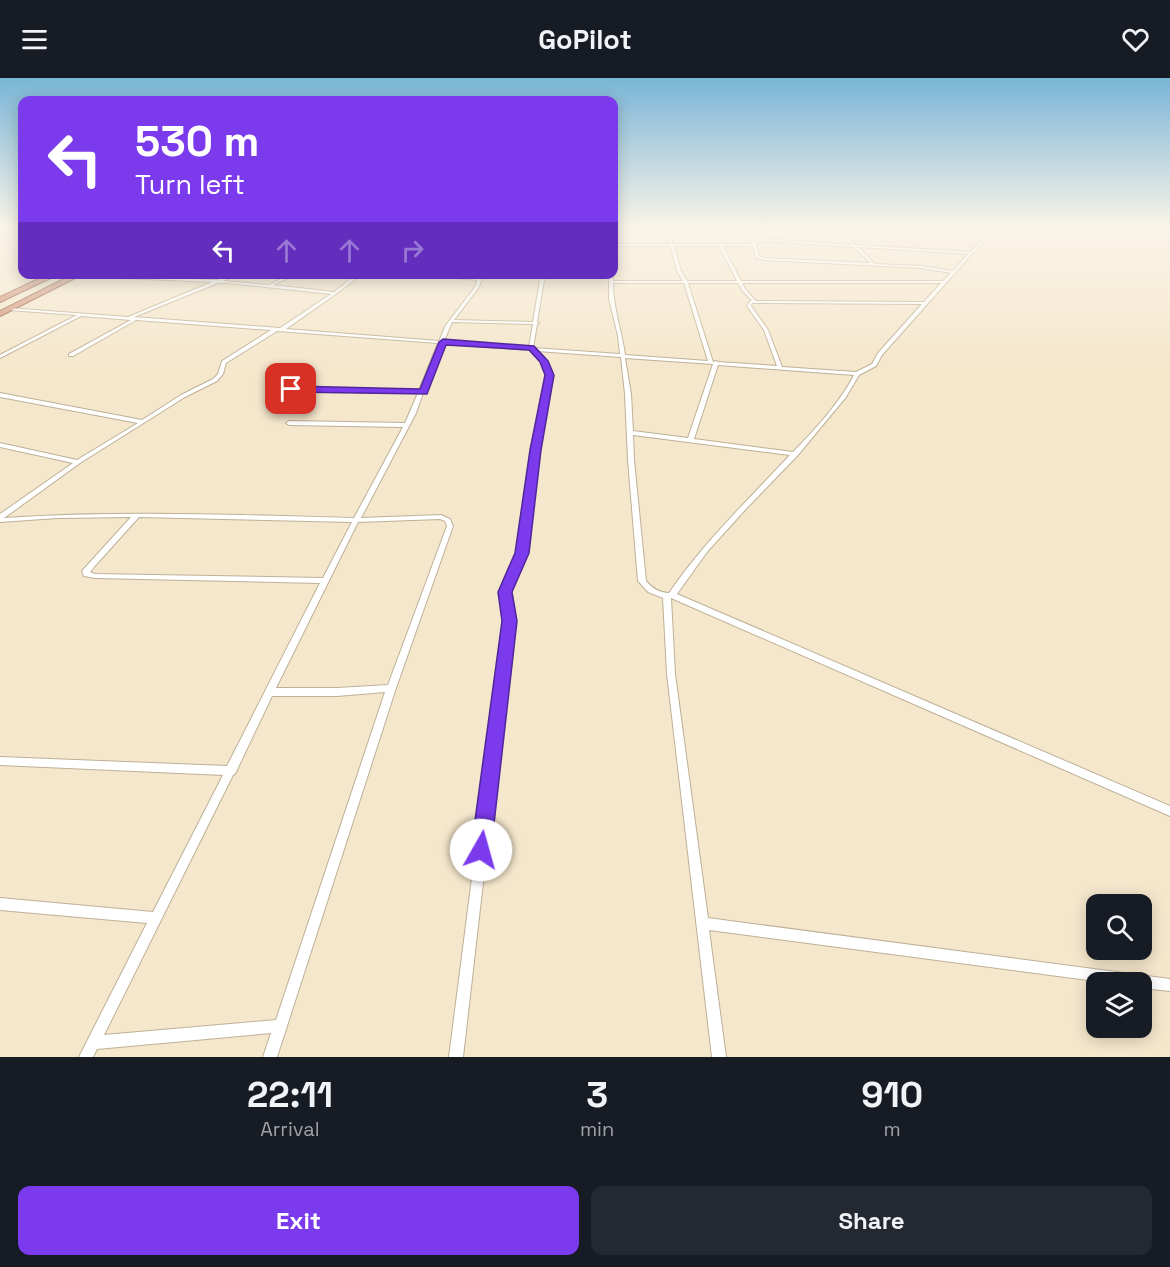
<!DOCTYPE html>
<html lang="en">
<head>
<meta charset="utf-8">
<style>
	:root { --surface:#171b24; --page:#242831; --text:#f1f3f6; --muted:#9ea1a6; --accent:#7c3aed }
	body { margin:0; font-family:"Space Grotesk",sans-serif; background:var(--page); color:var(--text); height:100vh; display:flex; flex-direction:column; font-size:22px; white-space:nowrap }
	* { box-sizing:border-box; margin:0 }
	p { font-size:20px; color:var(--muted) }
	.icon { flex:none; width:33px; height:33px; fill:none; stroke:currentColor; stroke-width:2; stroke-linecap:round; stroke-linejoin:round }
	.map { position:relative; height:979px; overflow:hidden }
	.drawer { display:flex; flex-direction:column; background:var(--surface); flex:1 }
	.drawer>* { flex:none }
	.guide { position:absolute; left:18px; top:18px; width:600px; height:183px; border-radius:12px; box-shadow:0 3px 15px #0003; background:#7c3aed; color:#fff; overflow:hidden }
	.fabs { position:absolute; left:1086px; top:816px; display:grid; gap:12px }
	.fabs a { display:grid; place-items:center; width:66px; height:66px; border-radius:12px; background:var(--surface); box-shadow:0 3px 15px #0003; font-size:30px }
	.pin { position:absolute; display:grid; place-items:center; width:51px; height:51px; color:#fff; margin:-26px; border-radius:12px; box-shadow:0 3px 9px #0006 }
	.me { position:absolute; width:66px; margin:-33px; rotate:7deg; stroke-linejoin:round; filter:drop-shadow(0 0 4px #0008) }
	.turn { display:flex; align-items:center; gap:21px; height:126px; padding:0 18px; font-size:27px }
	.turn .icon { width:78px; height:78px; stroke-width:2.5 }
	.turn b { display:block; font-size:42px; line-height:51px }
	.lanes { display:flex; align-items:center; height:57px; padding:0 18px; background:#0003; justify-content:center; gap:30px; direction:ltr }
	.lanes .off { opacity:.35 }
	.eta { display:flex; justify-content:space-evenly; align-items:center; height:102px; text-align:center }
	.eta b { font-size:36px; font-weight:600; line-height:42px }
	.action { display:flex; gap:12px; margin-top:auto; padding:12px 18px }
	.action a { flex:1; height:69px; border-radius:12px; background:var(--accent); color:#fff; font-size:24px; font-weight:600; line-height:69px; text-align:center }
	.action a+a { background:var(--page); color:var(--text) }
	header { display:flex; justify-content:space-between; align-items:center; height:78px; padding:0 18px; background:var(--surface); font-size:27px; font-weight:600 }
	.map>svg:first-child { display:block }
</style>
</head>
<body>
<header><svg class="icon" aria-label="menu" viewBox="0 0 24 24"><path d="M4 6h16M4 12h16M4 18h16"/></svg>GoPilot<svg class="icon" aria-label="heart" viewBox="0 0 24 24"><path d="M12 20l-8-8c-3-5 5-10 8-4 3-6 11-1 8 4z"/></svg></header>
<div class="map">
<svg width="1170" height="979" viewBox="0 0 1170 979">
	<rect width="100%" height="100%" fill="#f5e7cc"/>
	<g fill="none" stroke-linecap="round" stroke-linejoin="round">
		<g stroke="#bdb096" stroke-width="2">
			<path id="minor" d="M12,150H16L0,157V155Z
				M614,150H617L616,155L614,156Z
				M666,150H669L673,166H753L747,157V150H750L751,157L754,163L765,161L852,167L834,150H838L856,167L970,174L989,154L955,151L954,150L990,152L992,150H995L882,277L876,288L859,297L846,319L798,377L744,433L707,474L677,516L1170,728V738L671,520L675,596L708,840L1170,901V913L1142,910V904H1103L709,852L726,979H712L667,596L663,520L648,514L638,503L628,382L625,316L621,279L537,273L546,283L553,297L539,372L526,475L509,514L513,543L463,979H449L505,543L501,514L518,475L533,372L547,297L542,284L531,272L443,266L424,313L426,314L423,315L416,335L361,440L441,437L450,441L453,448L396,610L277,979H263L271,955L97,971L93,979H79L147,845L0,832V820L153,834L223,697L0,687V679L227,688L320,505L95,500L84,498L82,493L131,439L57,440L0,444V436L73,385L0,369V365L77,382L138,345L0,319V315L142,342L181,317L213,301L218,296L222,283L271,252L136,242L73,278H69V276L131,242L81,238L0,280V277L77,237L9,232H8V230L128,239L212,204L79,198L77,196L217,202L231,196H238L223,203L269,207L290,196H296L273,207L334,214L357,196H362L336,216L286,251L439,263L446,247L475,209L477,202L413,196H436L478,200L479,196H483L479,209L454,242L533,244L541,196H545L537,244L539,245L537,246L533,270L620,276L618,258L609,221V196H613V203H683L677,193L670,168H614V166H670ZM765,163L854,169L870,185L764,180L759,178L756,167L757,164ZM674,168H719L737,203H687L681,193ZM723,168H753L756,180L764,182L921,190L951,195L943,203H741ZM858,169L968,176L953,193L921,188L875,186ZM218,205H228L331,216L280,250L134,239ZM613,205H684L708,283L625,277C622,253 613,230 613,205ZM688,205H738L742,212L752,223H750L747,228L764,252L777,288L718,284L716,283L713,284ZM742,205H941L924,224L756,223L745,211ZM752,225L922,226L878,275L872,286L856,294L782,289L768,252L751,228ZM452,244L533,246L529,269L444,263ZM277,253L438,265L419,312L291,309L288,311L291,313L418,315L405,345L289,343L286,345L289,347L403,349L354,440C237,437 120,432 4,440L80,385L185,319L217,303L223,296L226,285ZM625,280L713,286L688,360L633,353L631,316ZM718,287L854,297C841,323 814,353 793,374L694,361ZM633,357L790,377C748,422 704,464 669,515C659,515 652,510 646,503L634,382ZM139,439L352,444L323,500L95,496L90,494L94,489ZM440,441L445,443L447,448L388,607L337,610H276L358,444ZM385,614L276,942L104,957L233,697L235,696L272,618H337Z"/>
		</g>
		<g stroke="#8b583e" stroke-width="2">
			<path id="trunk" d="M49,196H59L0,224V219Z
				M74,196H83L0,238V233Z"/>
		</g>
		<use href="#minor" fill="#fff" fill-rule="evenodd"/>
		<use href="#trunk" fill="#d2967a" fill-rule="evenodd"/>
	</g>
	<linearGradient id="sky" x2="0" y2="1"><stop stop-color="#79b5d6"/><stop offset="0.52" stop-color="#faf4e8"/><stop offset="1" stop-color="#faf4e8" stop-opacity="0"/></linearGradient>
	<rect width="1170" height="287" fill="url(#sky)"/>
	<path fill="#7c3aed" stroke="#51269a" stroke-width="1.5" d="M443,261L534,268L548,283L554,297L541,372L529,475L512,514L517,543L491,772L488,779L481,782L474,779L471,772L502,543L498,514L515,475L530,372L545,297L540,284L529,272L446,267L427,316L291,314L286,311L291,308L420,311L439,264Z"/>
</svg>
<div class="fabs">
<a><svg class="icon" aria-label="search" viewBox="0 0 24 24"><circle cx="10" cy="10" r="6"/><path d="M15 15l6 6"/></svg></a>
<a><svg class="icon" aria-label="layers" viewBox="0 0 24 24"><path d="M12 4l9 5-9 5-9-5zM3 14l9 5 9-5"/></svg></a>
</div>
<div class="pin" style="left:291px;top:311px;background:#d93025"><svg class="icon" aria-label="arrive" viewBox="0 0 24 24"><path d="M6 21V4h12l-3 4 3 4H6"/></svg></div>
<svg class="me" style="left:481px;top:772px" viewBox="-20 -20 40 40"><circle r="19" fill="#fff"/><path d="M0-13L10 11 0 6-10 11z" fill="#7c3aed"/></svg>
<div class="guide">
<div class="turn"><svg class="icon" aria-label="left" viewBox="0 0 24 24"><path d="M17 20v-9H6M10 6l-5 5 5 5"/></svg><div><b>530 m</b>Turn left</div></div>
<div class="lanes"><svg class="icon" aria-label="left" viewBox="0 0 24 24"><path d="M17 20v-9H6M10 6l-5 5 5 5"/></svg><svg class="icon off" aria-label="ahead" viewBox="0 0 24 24"><path d="M12 20V5M6 11l6-6 6 6"/></svg><svg class="icon off" aria-label="ahead" viewBox="0 0 24 24"><path d="M12 20V5M6 11l6-6 6 6"/></svg><svg class="icon off" aria-label="right" viewBox="0 0 24 24"><path d="M7 20v-9h11M14 6l5 5-5 5"/></svg></div>
</div>
</div>
<section class="drawer">
<div class="eta">
<div><b>22:11</b><p>Arrival</p></div>
<div><b>3</b><p>min</p></div>
<div><b>910</b><p>m</p></div>
</div>
<div class="action"><a>Exit</a><a>Share</a></div>
</section>
</body>
</html>
